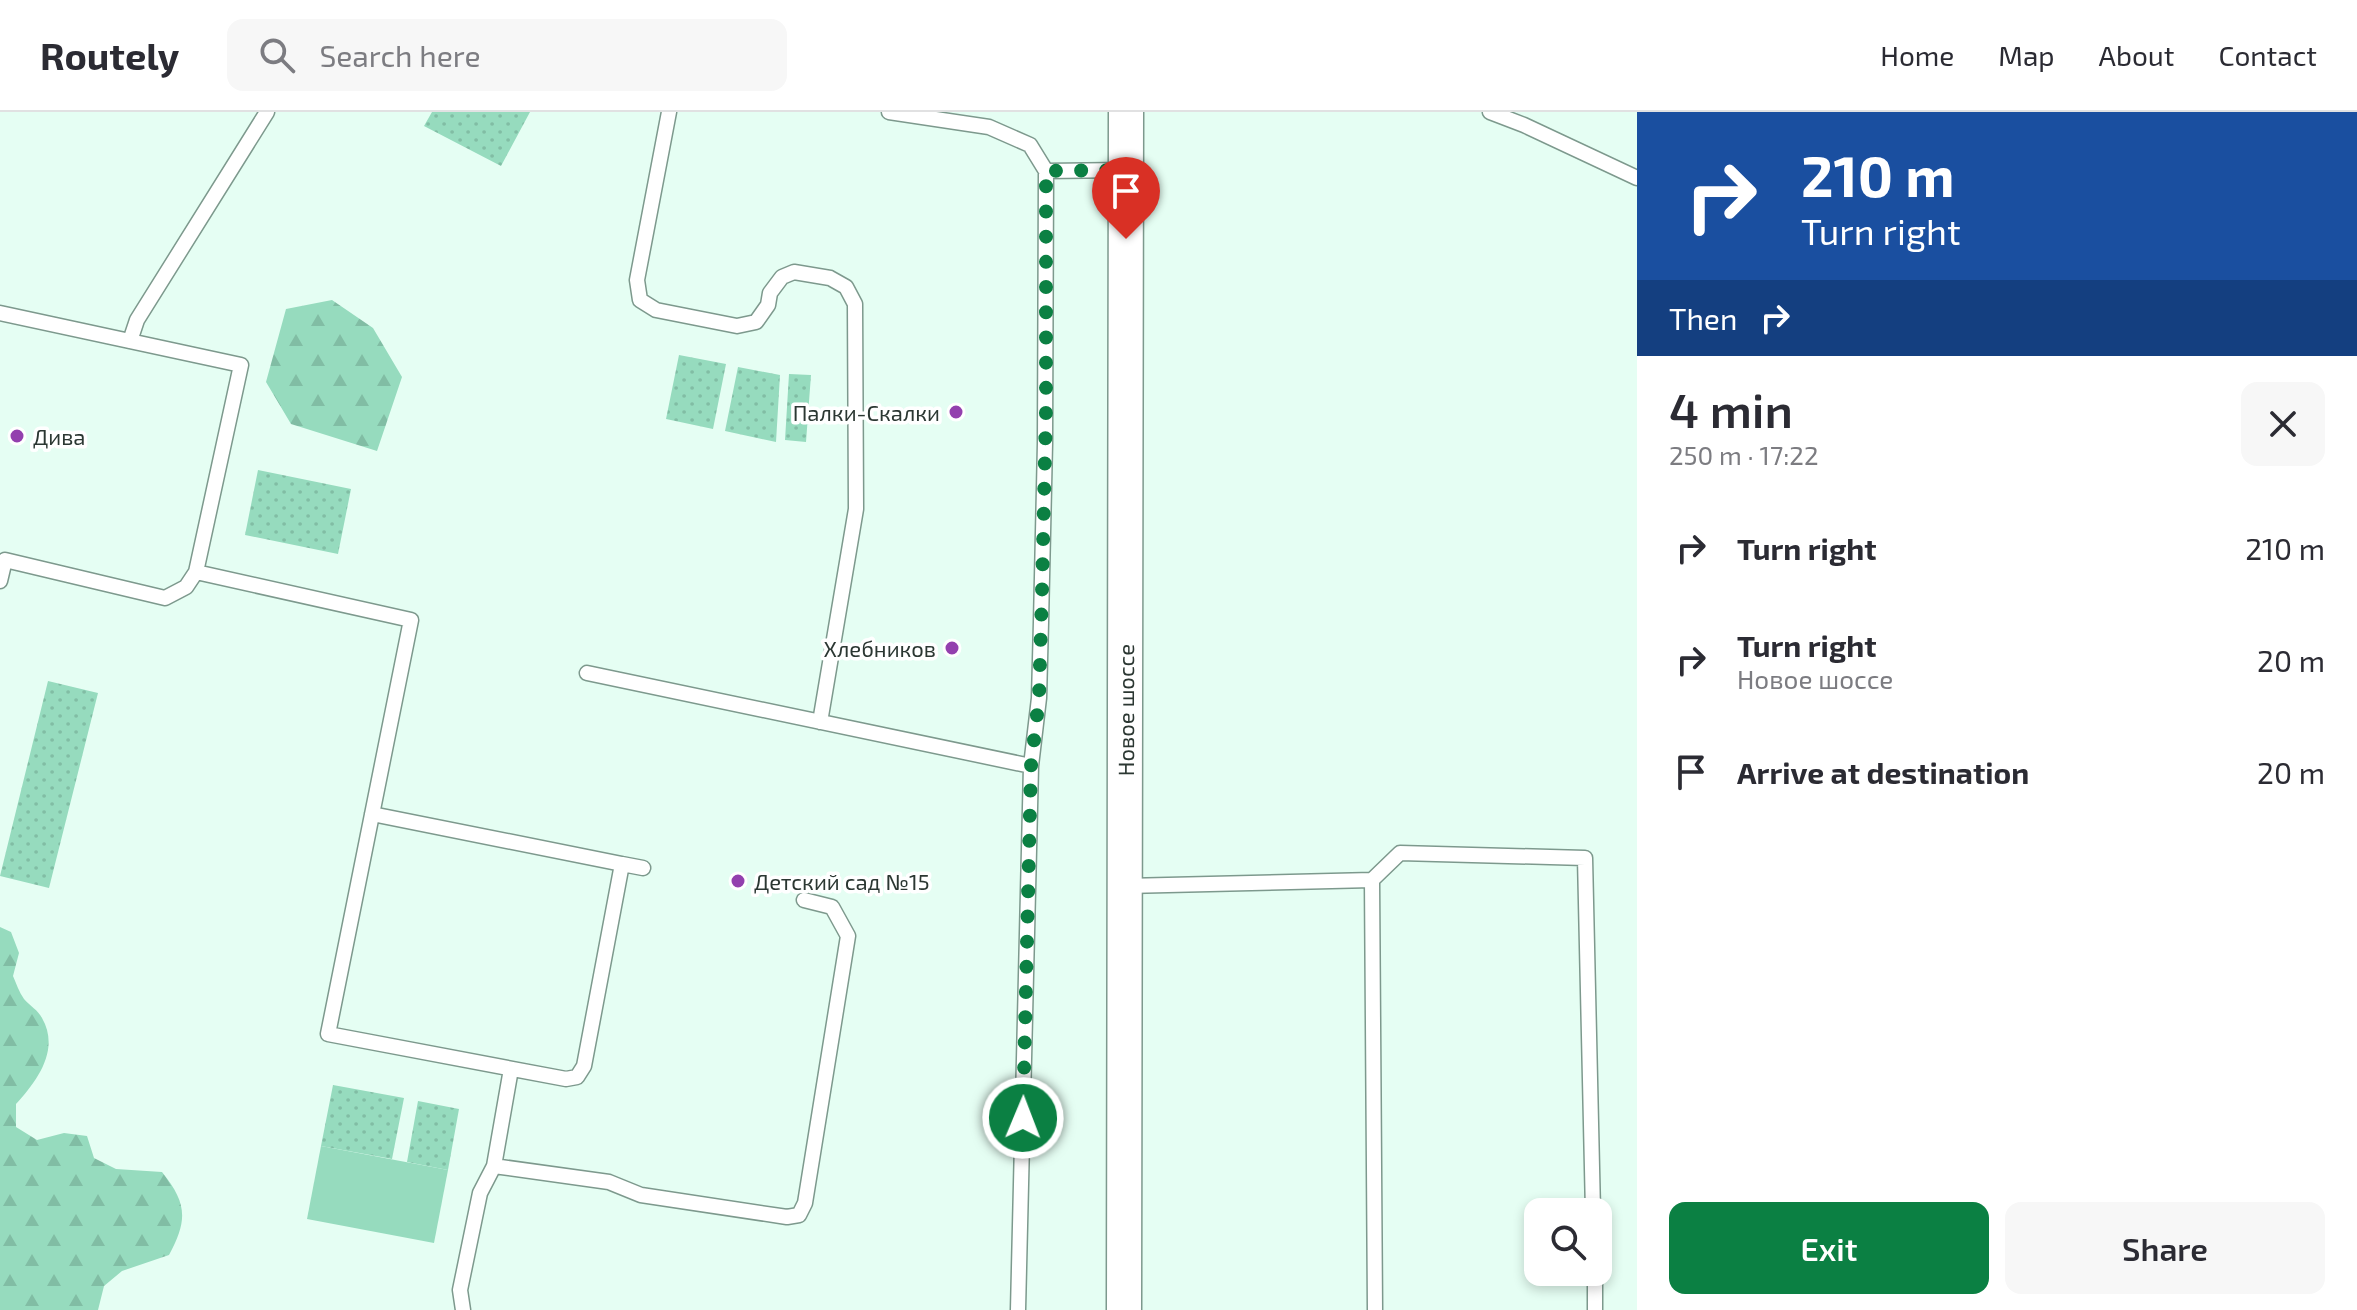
<!DOCTYPE html>
<html lang="en">
<head>
<meta charset="utf-8">
<style>
	:root { --surface:#fff; --page:#f7f7f7; --text:#2b2b33; --muted:#7c7c81; --line:#e1e1e2; --accent:#0b8043 }
	body { margin:0; font-family:"Exo 2",sans-serif; background:var(--page); color:var(--text); height:100vh; display:flex; flex-direction:column; font-size:30px; white-space:nowrap }
	* { box-sizing:border-box; margin:0 }
	p { font-size:26px; color:var(--muted) }
	.icon { flex:none; width:44px; height:44px; fill:none; stroke:currentColor; stroke-width:2; stroke-linecap:round; stroke-linejoin:round }
	.map { position:relative; flex:1; overflow:hidden }
	.drawer { display:flex; flex-direction:column; background:var(--surface); width:720px }
	.drawer>* { flex:none }
	.hud { background:#1a4fa0; color:#fff; overflow:hidden }
	.controls { position:absolute; left:1524px; top:1086px; display:grid; gap:16px }
	.controls a { display:grid; place-items:center; width:88px; height:88px; border-radius:16px; background:var(--surface); box-shadow:0 4px 12px #0003; font-size:40px }
	.pin { position:absolute; display:grid; place-items:center; width:68px; height:68px; color:#fff; margin:-82px -34px; border-radius:50% 50% 50% 0; rotate:-45deg; box-shadow:0 0 8px #0007 }
	.pin .icon { rotate:45deg }
	.me { position:absolute; width:88px; margin:-44px; rotate:1deg; stroke-linejoin:round; filter:drop-shadow(0 0 6px #0008) }
	.turn { display:flex; align-items:center; gap:28px; height:168px; padding:0 32px; font-size:36px }
	.turn .icon { width:104px; height:104px; stroke-width:2.5 }
	.turn b { display:block; font-size:56px; line-height:68px }
	.then { display:flex; align-items:center; height:76px; padding:0 32px; background:#0003; gap:16px; font-size:30px }
	.round { display:grid; place-items:center; flex:none; width:84px; height:84px; border-radius:16px; background:var(--page) }
	.headline { display:flex; align-items:center; justify-content:space-between; height:136px; padding:0 32px }
	h1 { font-size:48px; font-weight:600; line-height:60px }
	.cta { display:flex; gap:16px; margin-top:auto; padding:16px 32px }
	.cta a { flex:1; height:92px; border-radius:16px; background:var(--accent); color:#fff; font-size:32px; font-weight:600; line-height:92px; text-align:center }
	.cta a+a { background:var(--page); color:var(--text) }
	ul { padding:0; list-style:none }
	li { display:flex; align-items:center; gap:24px; height:112px; padding:0 32px }
	li div { flex:1 }
	li b { display:block; font-size:30px }
	li em { font-style:normal }
	header { display:flex; align-items:center; gap:48px; box-sizing:border-box; height:112px; padding:0 40px; background:var(--surface); border-bottom:2px solid var(--line) }
	header strong { font-size:38px }
	nav { display:flex; gap:44px; margin-inline-start:auto; font-size:28px }
	.search { width:560px; height:72px; background:var(--page); display:flex; align-items:center; gap:20px; box-sizing:border-box; padding:0 28px; border-radius:16px; color:var(--muted); font-size:30px }
	main { display:flex; flex:1; min-height:0 }
	.map>svg:first-child { display:block }
</style>
</head>
<body>
<header>
<strong>Routely</strong>
<div class="search"><svg class="icon" aria-label="search" viewBox="0 0 24 24"><circle cx="10" cy="10" r="6"/><path d="M15 15l6 6"/></svg>Search here</div>
<nav><a>Home</a><a>Map</a><a>About</a><a>Contact</a></nav>
</header>
<main>
<div class="map">
<svg width="1637" height="1198" viewBox="0 0 1637 1198">
	<defs>
		<pattern id="grass-dots" width="8" height="8" patternUnits="userSpaceOnUse" patternTransform="scale(2)"><rect width="8" height="8" fill="#96dbbe"/><path d="M2 2h.1M6 6h.1" fill="none" stroke="#81bda4" stroke-width="1.8" stroke-linecap="round"/></pattern>
		<pattern id="forest-firs" width="22" height="20" patternUnits="userSpaceOnUse" patternTransform="scale(2)"><rect width="22" height="20" fill="#96dbbe"/><path d="M5 1l3.5 6h-7zM16 11l3.5 6h-7z" fill="#81bda4"/></pattern>
	</defs>
	<rect width="100%" height="100%" fill="#e5fef3"/>
	<path fill="url(#grass-dots)" d="M432,0H530L501,54L424,14Z
		M679,243L726,252L713,317L666,307Z
		M738,255L780,263L776,330L725,319Z
		M789,262L811,263L806,330L785,328Z
		M258,358L351,377L338,442L245,423Z
		M48,569L98,581L49,776L0,764Z
		M333,973L404,986L392,1047L321,1034Z
		M418,989L459,997L448,1058L407,1050Z"/>
	<path fill="url(#forest-firs)" d="M332,188L373,216L402,265L377,339L291,312L266,270L286,197Z
		M0,815L11,820L19,841L13,864C16,871 19,880 24,887C30,894 38,898 42,906C60,937 38,968 16,992V1015L37,1028L64,1021L87,1024L94,1046L116,1057L162,1060C187,1091 188,1108 169,1143L122,1159L104,1174L98,1198H0Z"/>
	<path fill="#96dbbe" d="M321,1034L448,1058L434,1131L307,1107Z"/>
	<g fill="none" stroke-linecap="round" stroke-linejoin="round">
		<g stroke="#7d998d" stroke-width="17">
			<path id="service" d="M669,0L637,168L640,188L656,198L737,214L756,210L768,193L770,181L782,165L794,160L830,166L846,175L855,192L856,397L820,610
				M889,0L989,15L1030,33L1046,59L1125,58
				M1490,0L1524,13L1637,66
				M0,201L241,253L196,460L186,475L165,486L5,448L0,469
				M130,229L137,208L267,0
				M196,460L411,508L328,922L566,967L577,965L584,954L622,752L372,702
				M587,561L1031,654
				M622,752L643,756
				M1372,768L1375,1198
				M1126,774L1372,768L1400,741L1585,746L1593,1100
				M494,1054L609,1070L641,1083L787,1105L799,1103L805,1091L848,824L832,795L804,788
				M1595,1160V1198
				M463,1198L460,1178L480,1081L494,1054L511,957
				M1018,1198L1031,654L1039,586L1041,510L1045,331L1046,59"/>
		</g>
		<g stroke="#7d998d" stroke-width="37">
			<g id="tertiary">
				<path id="s1" d="M1124,1198L1126,0"/>
			</g>
		</g>
		<use href="#service" stroke="#fff" stroke-width="14"/>
		<use href="#tertiary" stroke="#fff" stroke-width="34"/>
	</g>
	<g fill="none" stroke-linecap="round" stroke-linejoin="round">
		<path stroke="#0b8043" stroke-width="14" stroke-dasharray="0 25.2" d="M1023,1006L1031,654L1039,586L1042,480L1046,297V59L1125,58L1126,127"/>
	</g>
	<g fill="#9340ae" stroke="#fff" stroke-width="3">
		<circle cx="956" cy="300" r="8"/>
		<circle cx="17" cy="324" r="8"/>
		<circle cx="952" cy="536" r="8"/>
		<circle cx="738" cy="769" r="8"/>
	</g>
	<g text-anchor="middle" dominant-baseline="central" stroke-width="7" stroke-linejoin="round" paint-order="stroke">
		<g font-size="22" fill="#2b3732" stroke="#fff" text-anchor="end">
			<text x="940" y="300">Палки-Скалки</text>
			<text x="33" y="324" text-anchor="start">Дива</text>
			<text x="936" y="536">Хлебников</text>
			<text x="754" y="769" text-anchor="start">Детский сад №15</text>
		</g>
		<g font-size="22" fill="#2b3732" stroke="#fff">
			<text stroke="none"><textPath href="#s1" startOffset="600">Новое шоссе</textPath></text>
		</g>
	</g>
</svg>
<div class="controls">
<a><svg class="icon" aria-label="search" viewBox="0 0 24 24"><circle cx="10" cy="10" r="6"/><path d="M15 15l6 6"/></svg></a>
</div>
<div class="pin" style="left:1126px;top:127px;background:#d93025"><svg class="icon" aria-label="arrive" viewBox="0 0 24 24"><path d="M6 21V4h12l-3 4 3 4H6"/></svg></div>
<svg class="me" style="left:1023px;top:1006px" viewBox="-20 -20 40 40"><circle r="17" fill="#0b8043" stroke="#fff" stroke-width="3"/><path d="M0-11L8 9 0 5-8 9z" fill="#fff"/></svg>
</div>
<section class="drawer">
<div class="hud">
<div class="turn"><svg class="icon" aria-label="right" viewBox="0 0 24 24"><path d="M7 20v-9h11M14 6l5 5-5 5"/></svg><div><b>210 m</b>Turn right</div></div>
<div class="then">Then<svg class="icon" aria-label="right" viewBox="0 0 24 24"><path d="M7 20v-9h11M14 6l5 5-5 5"/></svg></div>
</div>
<div class="headline"><div><h1>4 min</h1><p>250 m · 17:22</p></div><a class="round"><svg class="icon" aria-label="close" viewBox="0 0 24 24"><path d="M6 6l12 12M18 6L6 18"/></svg></a></div>
<ul>
<li><svg class="icon" aria-label="right" viewBox="0 0 24 24"><path d="M7 20v-9h11M14 6l5 5-5 5"/></svg><div><b>Turn right</b></div><em>210 m</em></li>
<li><svg class="icon" aria-label="right" viewBox="0 0 24 24"><path d="M7 20v-9h11M14 6l5 5-5 5"/></svg><div><b>Turn right</b><p>Новое шоссе</p></div><em>20 m</em></li>
<li><svg class="icon" aria-label="arrive" viewBox="0 0 24 24"><path d="M6 21V4h12l-3 4 3 4H6"/></svg><div><b>Arrive at destination</b></div><em>20 m</em></li>
</ul>
<div class="cta"><a>Exit</a><a>Share</a></div>
</section>
</main>
</body>
</html>
